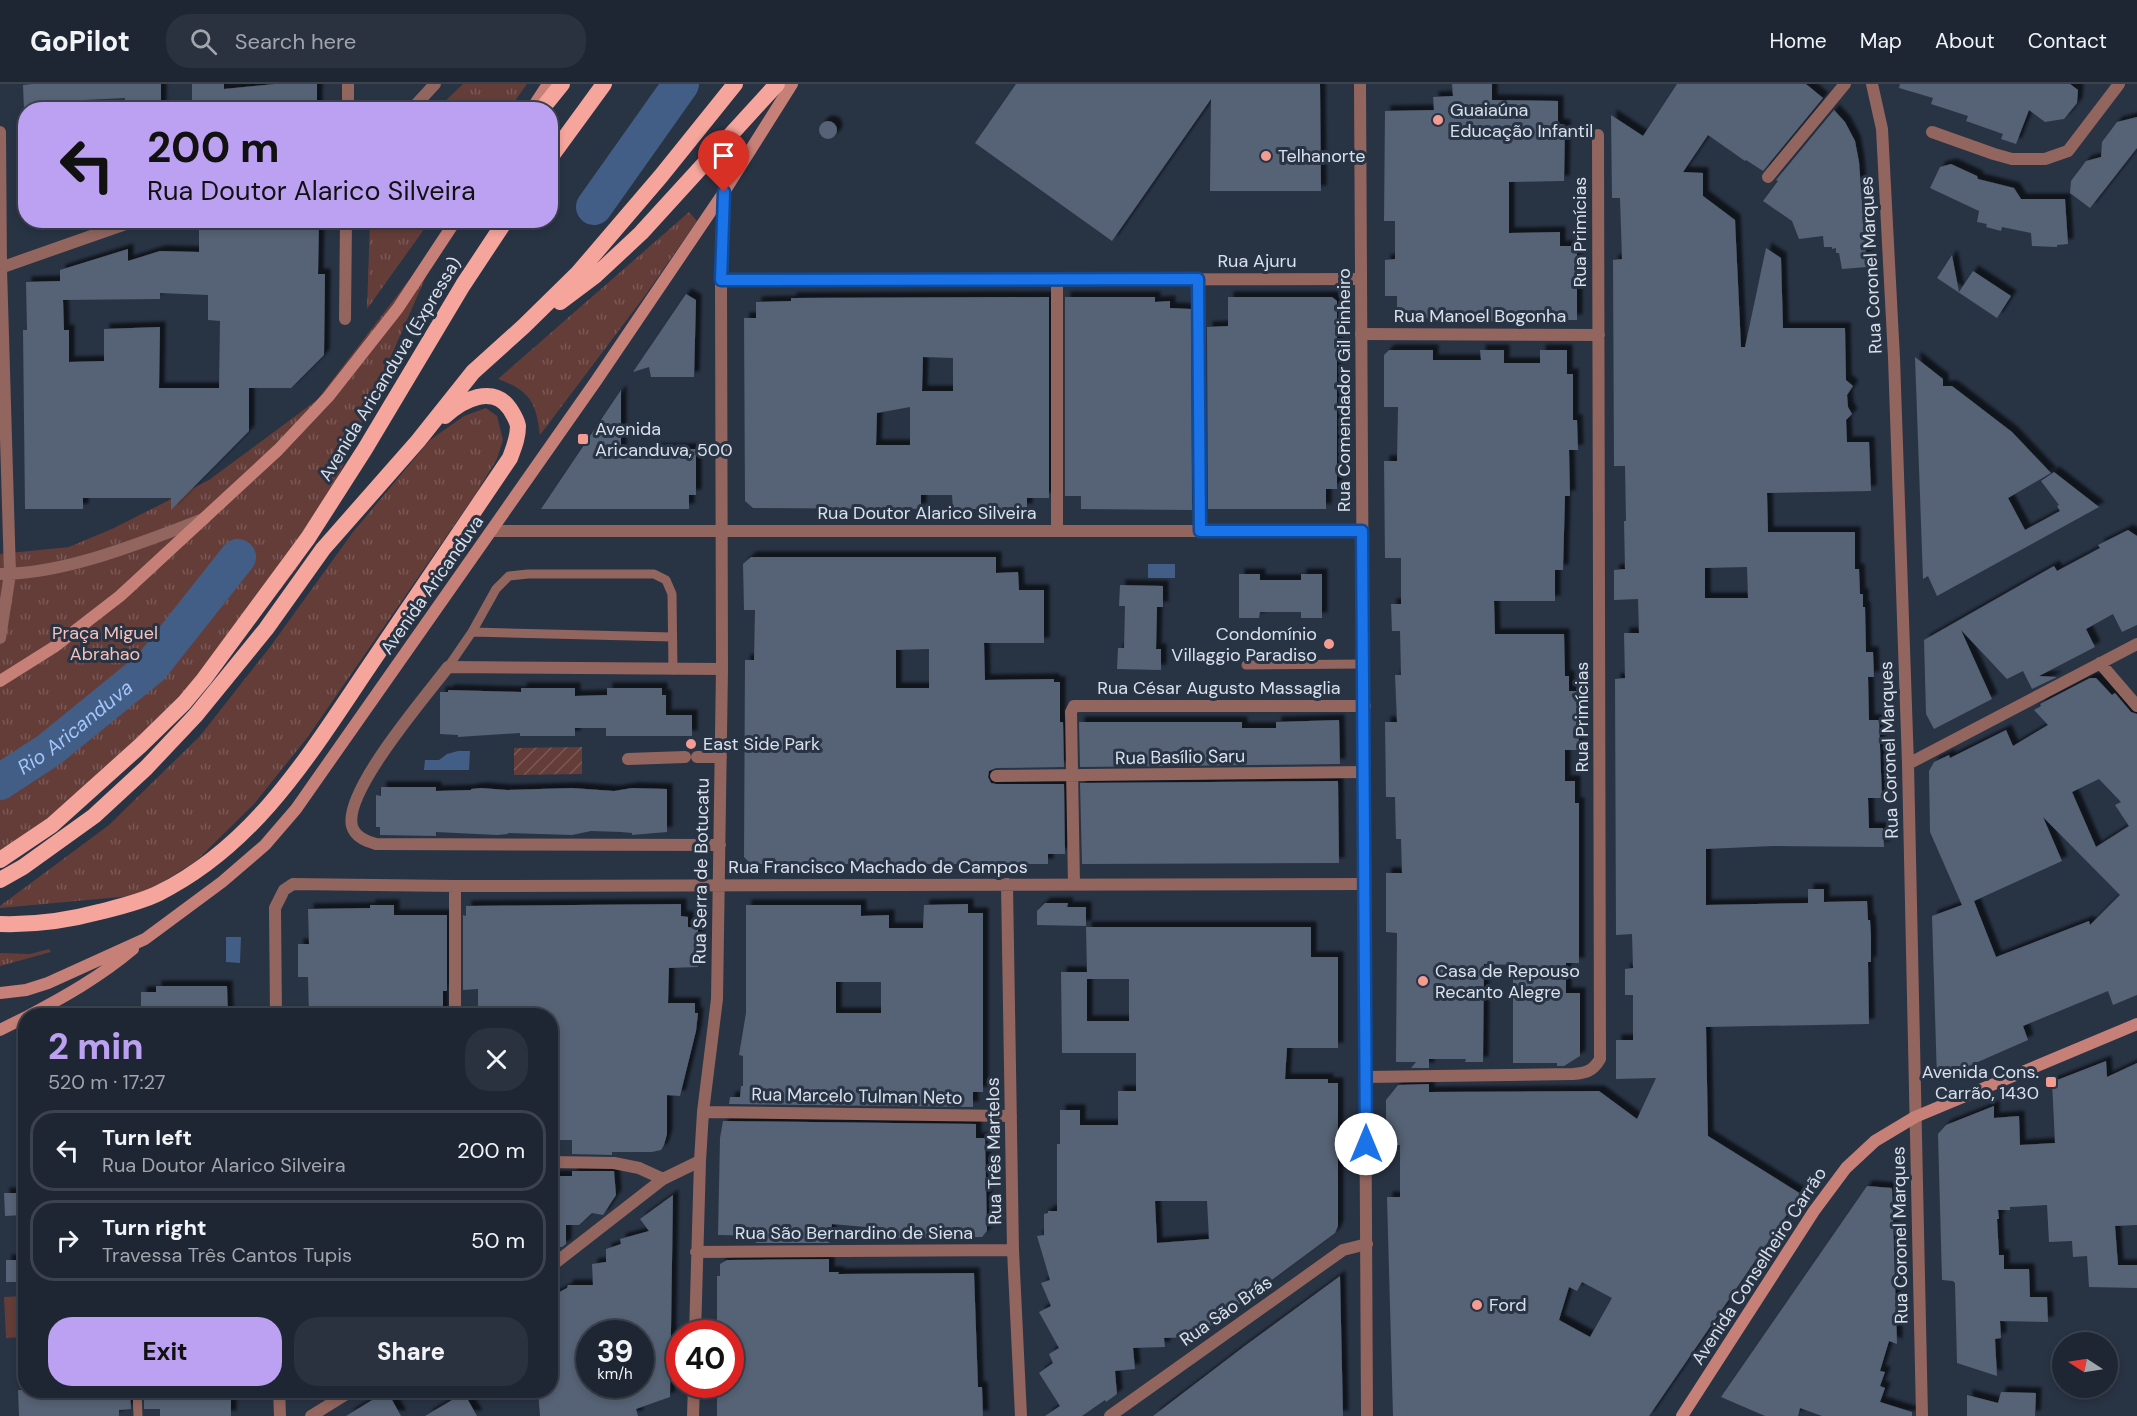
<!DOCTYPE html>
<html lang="en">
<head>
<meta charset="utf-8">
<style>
	:root { --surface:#1e2633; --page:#2b323f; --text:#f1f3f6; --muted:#a1a5ac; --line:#3c434e; --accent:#bca0f2 }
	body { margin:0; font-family:"DM Sans",sans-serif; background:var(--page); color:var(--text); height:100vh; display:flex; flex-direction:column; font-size:22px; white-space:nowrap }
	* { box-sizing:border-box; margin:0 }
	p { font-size:20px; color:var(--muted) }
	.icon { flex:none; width:33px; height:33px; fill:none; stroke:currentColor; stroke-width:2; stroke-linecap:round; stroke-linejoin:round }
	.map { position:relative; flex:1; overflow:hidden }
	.side { position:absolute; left:18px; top:924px; width:540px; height:390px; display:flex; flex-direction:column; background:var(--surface); border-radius:24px; box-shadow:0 3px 9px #0003,0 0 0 2px var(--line) }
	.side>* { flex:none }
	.hud { position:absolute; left:18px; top:18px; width:540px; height:126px; border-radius:24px; box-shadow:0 3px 9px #0003,0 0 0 2px var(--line); background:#bca0f2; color:#111; overflow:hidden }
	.needle { width:39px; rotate:282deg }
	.fabs { position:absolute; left:2052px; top:1248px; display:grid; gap:12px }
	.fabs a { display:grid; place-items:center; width:66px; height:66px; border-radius:50%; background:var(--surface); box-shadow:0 3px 9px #0003,0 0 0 2px var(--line); font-size:30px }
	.speed { position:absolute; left:576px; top:1236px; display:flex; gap:12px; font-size:30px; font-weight:700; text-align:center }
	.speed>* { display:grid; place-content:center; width:78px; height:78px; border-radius:50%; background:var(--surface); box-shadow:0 3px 9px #0003,0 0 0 2px var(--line); line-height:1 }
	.speed small { font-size:15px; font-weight:400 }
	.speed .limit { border:9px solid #d22; background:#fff; color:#111 }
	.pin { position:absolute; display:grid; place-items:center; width:51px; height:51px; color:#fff; margin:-62px -26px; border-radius:50% 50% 50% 0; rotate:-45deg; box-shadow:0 0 6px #0007 }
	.pin .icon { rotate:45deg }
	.me { position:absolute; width:66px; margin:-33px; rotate:0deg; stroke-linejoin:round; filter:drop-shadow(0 0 4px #0008) }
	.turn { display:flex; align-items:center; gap:21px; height:126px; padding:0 30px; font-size:27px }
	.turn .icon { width:78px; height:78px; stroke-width:2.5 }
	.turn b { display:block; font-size:42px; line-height:51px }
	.round { display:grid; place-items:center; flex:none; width:63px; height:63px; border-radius:24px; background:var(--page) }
	.head { display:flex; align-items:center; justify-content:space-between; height:102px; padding:0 30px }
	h1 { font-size:36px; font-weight:800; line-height:45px; color:var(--accent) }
	.action { display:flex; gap:12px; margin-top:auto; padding:12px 30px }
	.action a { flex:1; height:69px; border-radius:24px; background:var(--accent); color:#111; font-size:24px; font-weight:800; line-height:69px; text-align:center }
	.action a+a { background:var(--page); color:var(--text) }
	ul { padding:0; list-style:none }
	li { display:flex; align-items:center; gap:18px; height:81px; margin:0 12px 9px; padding:0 18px; border:3px solid var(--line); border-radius:24px }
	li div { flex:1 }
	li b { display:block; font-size:22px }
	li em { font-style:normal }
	header { display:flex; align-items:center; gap:36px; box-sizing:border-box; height:84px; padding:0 30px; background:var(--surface); border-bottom:2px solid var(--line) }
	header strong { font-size:28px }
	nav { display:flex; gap:33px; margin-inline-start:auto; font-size:21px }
	.search { width:420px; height:54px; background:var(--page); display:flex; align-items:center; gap:15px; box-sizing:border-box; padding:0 21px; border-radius:24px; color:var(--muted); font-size:22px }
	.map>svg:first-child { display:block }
</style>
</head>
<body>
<header>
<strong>GoPilot</strong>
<div class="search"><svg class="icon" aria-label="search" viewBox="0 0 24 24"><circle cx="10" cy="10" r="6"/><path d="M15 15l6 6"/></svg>Search here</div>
<nav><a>Home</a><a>Map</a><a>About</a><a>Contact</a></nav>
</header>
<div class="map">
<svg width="2137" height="1332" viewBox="0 0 2137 1332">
	<defs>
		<pattern id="park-tufts" width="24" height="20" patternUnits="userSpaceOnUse" patternTransform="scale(1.5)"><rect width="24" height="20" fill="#643d39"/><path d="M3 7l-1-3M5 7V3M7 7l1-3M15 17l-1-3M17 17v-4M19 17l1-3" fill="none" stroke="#795956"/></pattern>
		<pattern id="garden-furrows" width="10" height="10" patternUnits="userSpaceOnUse" patternTransform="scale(1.5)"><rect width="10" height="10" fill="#643d39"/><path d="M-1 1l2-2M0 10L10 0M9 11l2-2" fill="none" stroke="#795956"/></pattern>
		<filter id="shadow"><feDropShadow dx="5.5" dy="-5.5" stdDeviation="1.5" flood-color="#0009"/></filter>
	</defs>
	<rect width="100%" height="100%" fill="#283344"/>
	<path fill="#643d39" d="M25,1212V1253L6,1254L4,1213Z"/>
	<path fill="url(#park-tufts)" d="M463,0H527L509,25H437Z
		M689,128L697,137L644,213L540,351C536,318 530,307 498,295Z
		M370,137H430L367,225Z
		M445,149L300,480L193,619L0,785V470L69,463L114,444L209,396L317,316Z
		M486,324L497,332L503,356L497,375L475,411L307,654L254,720L195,778L142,811L0,824V822L109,741L200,652L270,563L353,448L430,356L464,332Z
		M49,865L51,868L0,882V869L30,870Z"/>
	<path fill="url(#garden-furrows)" d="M582,663V690L514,691V664Z"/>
	<path fill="#435e86" d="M1148,480H1175V494H1148Z
		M458,667H470L469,686H424L425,676H439L447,670Z
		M226,853H241L240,879L226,878Z"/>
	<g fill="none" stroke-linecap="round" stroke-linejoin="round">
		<g stroke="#435e86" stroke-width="36">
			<path d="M594,123L681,0"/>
			<path id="s1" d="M0,698L49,666L151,583L238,473"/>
		</g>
	</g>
	<path fill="#566275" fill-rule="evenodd" filter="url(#shadow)" d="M32,0H161V26H134V16H125V14L84,16V26H24L23,1Z
		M192,0H224V5L275,0H317V26H192Z
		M1016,0H1320L1321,107H1210L1211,15L1112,157L975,59Z
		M1452,0H1492V16L1558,17V40L1565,41L1564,97L1509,98V149L1560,148V162H1577V236H1553V238L1440,237V234H1397V212H1385V176L1395,175V137H1384L1385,27L1434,26L1433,13L1453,12Z
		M1677,0H1806L1823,14L1763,87L1746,76L1745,77L1708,51L1683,88L1703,89V112L1735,136L1741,263H1745L1766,164L1781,174L1783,244H1845L1846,296L1853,302L1847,311L1848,323L1852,330L1846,336L1847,358H1869L1871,407L1767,409L1768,448H1855V485H1859L1860,510H1863V523H1865L1866,568H1873L1874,593H1868L1869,636H1879L1882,714H1868L1869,744H1883L1884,763L1773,762L1706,765V821L1808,819V805H1824V818L1867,817L1868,836H1870L1871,852V878H1868L1869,940L1706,943L1708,1052L1801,1110L1649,1332H1393L1387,1113H1400V1061H1386V1016L1398,1001L1429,1000V1008L1599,1007L1637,1035L1656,994L1616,995V956H1633V911H1625V885L1633,884L1632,850L1616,851L1615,595L1625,594L1624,549H1639L1638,515L1614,516V486L1625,485L1624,437H1626L1625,382H1614L1613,176L1622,175L1620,114H1612L1611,31L1643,52ZM1747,483L1748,514H1705V484ZM1582,1198L1612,1214L1590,1253L1559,1236L1569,1203L1577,1207Z
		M1900,0H2070L2078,6L2077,19L2064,35L2045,38L2029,26L2016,60L2001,55L2003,50L1966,37L1968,32L1931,20L1933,14L1899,4Z
		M1834,26L1845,38L1855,57L1859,78L1867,183L1842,185L1839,169H1836V164L1832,165V163H1824L1823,152L1799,155L1792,137L1763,117L1778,97L1776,96Z
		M2137,33V64L2090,124L2070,109L2071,97L2086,77L2101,73L2102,58L2117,38Z
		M819 46a9 9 0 1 1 18 0a9 9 0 1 1-18 0Z
		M1951,80L1977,92L1978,95L2014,104L2021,115H2065L2068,160L2057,161V163L2032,162L2031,149L2002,143L2001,147L1986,143L1987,140L1977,138L1979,127L1930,104L1940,83Z
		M212,136H319L318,190H325L324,271L291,304H249V347L171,426V414H83V425H25L23,246H27L26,198L60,197V186L128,165V177L160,167L199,168V141ZM160,209L208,211V236L220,237L219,304H159L160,243L104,245V277L69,278V246H64L63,216L160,215Z
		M1952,171L1959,208L1973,187L2011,212L1997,234L1937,194Z
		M686,210L696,216L694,293H651L649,283L633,288Z
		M1049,213V414H1027V425H953L952,411H921V425L753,424L745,417L744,234H756V218L791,217V214ZM923,273L953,274V307H922ZM910,323V361H876L877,329Z
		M1065,213H1155V218L1170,217V224L1191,225L1192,426L1081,425V412H1065Z
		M1228,213H1332L1337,217V405H1326V425H1208L1207,243L1228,242Z
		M1389,266H1433V276H1481L1480,266H1504V279H1540V266H1567V290H1573V336H1577L1578,366H1569L1570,412H1565L1563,486H1555V517H1494L1495,550H1564L1565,592H1569V607H1578L1579,666H1565V697H1575V719H1579V879H1566V909H1580V972L1564,982H1557V979H1513V881L1484,880L1483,978H1465L1466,975H1429V984H1411L1416,978H1396L1397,849L1386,848V789H1402L1401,755H1396L1395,713H1386L1385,638H1397L1395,591H1401L1400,547H1392L1391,520H1401V474H1385L1384,377H1397L1398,323H1384V271Z
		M1915,273L1943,295V302H1952L2012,348L2051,389L2008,414L2025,446L2060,427L2057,422L2059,421L2041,397L2054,388L2099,423L1937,512L1928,492L1923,495Z
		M621,306V372H652L653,365H696V411H689V425H541Z
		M2128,446L2137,452V541L2122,548L2113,530L2086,545L2095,563L2039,592L2057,593L2032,605L2023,587L2007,595L1961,546L1992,615L1934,645L1926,630L1924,556L2054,482L2057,487L2100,464L2098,461Z
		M751,473H996V489L1018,488L1019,506H1044V559H984L985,596L1054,595V598H1060V638H1063L1064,683L996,684L989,687L988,693L991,699L996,700H1064L1065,770H1048V780H751L744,773L745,576H754L755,526H744L743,480ZM929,565V604H896V566Z
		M1239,490H1260V496H1301V490H1322V534H1301V528H1260L1259,534H1239Z
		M1120,501L1163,502V523H1157L1156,565H1161V586L1117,585L1118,564H1124L1125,522H1119Z
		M2090,594H2096L2112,611L2115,609L2131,628L2137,630V911L2113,921L2108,907L2023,942L2028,956L1937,996L1932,832L1962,821L1930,748L1929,687L1934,678L1949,671L1950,674L2006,646L2013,662L2048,641L2034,626L2041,622L2040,620ZM2099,695L2121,718L2115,721L2129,742L2096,763L2072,708ZM2043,733L2120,811L2090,841L2089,837L1996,873L1974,817L2062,777Z
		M521,604H575V612L607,611V604H662V611H666V631H692V652H606V644H575V652H520V649L458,653V651L440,650V608H448V606L521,608Z
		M1339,636L1340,680L1080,683L1079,638H1242V644H1276V638Z
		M1338,697L1339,779L1082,780L1080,699Z
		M381,703H436V707L471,706V705L481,704L507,706L572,704L614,707L632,704L667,705V748L632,751V749L621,748L591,747L572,751L508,749V750L497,751L436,748V752L380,751V743H376V711L381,712Z
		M1045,819H1068L1067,823H1086V842L1037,841V827Z
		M681,820V832L688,833V843L698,844V883L669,884L668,919H695V929H698L696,947L680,1012L667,1011V1050L664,1061L661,1066L652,1068H612V1071L572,1070V1056H550V932H478V905L463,906V831L466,832V822Z
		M968,820V829H983V1008H973V1023L729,1020L730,1013H740L741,1002H743V972L739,971L746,929V821H861V832L889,831V844H923L924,821ZM836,898H881V929H836Z
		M370,821H394V831H447V907H443V932H309L308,893H298V860H309L308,825L370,824Z
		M1086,843H1311V873H1338V964H1287L1285,995H1328V999H1338V1142L1335,1149L1195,1253L1164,1254L1165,1263L1133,1264L1135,1285L1115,1287L1117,1310L1106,1318L1105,1316L1082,1332H1045L1060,1322L1039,1289L1053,1279L1049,1270L1059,1264L1039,1228L1051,1222L1041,1199L1050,1196L1037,1152L1044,1151V1130L1048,1129V1127H1057V1060H1060V1026H1080V1041H1118V1007H1136V969H1062L1061,888H1087ZM1087,895H1129V937H1087ZM1155,1117H1207L1209,1155L1157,1159Z
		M156,902H227L228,932H156V929H141V908H156Z
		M2106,977L2107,993L2137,979V1141L2115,1142L2118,1181H2137V1204L2089,1203L2087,1172L2073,1173L2072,1157L2049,1158L2047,1121L2010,1123V1126H1998L1999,1135H1997L1999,1171H2004V1185H2029L2030,1213H2047L2048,1238L2000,1237L2001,1254L1995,1255L1997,1292L1957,1279L1955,1199L1953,1197L1942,1196L1938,1050L1946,1041L1994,1022V1034L2019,1032L2020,1061L2055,1059L2052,998Z
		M723,1037L976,1040V1054H985L987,1147L982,1153L876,1154L877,1144L832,1140L829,1159H755L768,1152L718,1151L720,1054Z
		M572,1087H614L616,1111L603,1131L592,1129L579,1141H566V1160L562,1163H550V1092H572Z
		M1867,1102L1892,1104L1897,1260L1889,1257L1880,1287L1885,1288L1880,1302L1885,1304L1880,1318L1912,1328V1332H1822L1800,1324L1798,1332H1765L1721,1313Z
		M4,1109H23L24,1131L5,1132Z
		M673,1111L670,1313L636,1325L638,1332H540L538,1306H550V1213L567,1204L568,1201H593L592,1180L606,1178V1165L621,1160L620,1155L649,1147L640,1135ZM590,1250H640V1300H590Z
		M829,1175V1188H839L838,1190L974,1189L978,1303H982L983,1332H717V1300H730V1250H719V1247H717V1192H720V1180L727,1176Z
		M6,1176H26V1198H6Z
		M1340,1192L1343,1332H1153L1246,1261Z
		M18,1306L130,1307L131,1325L119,1326V1332H19Z
		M231,1306V1332H160V1325H144V1307Z
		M387,1307L401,1332H346Z
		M2001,1308L2036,1309L2035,1332H1967V1311L1998,1319Z
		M464,1309L477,1332H425Z"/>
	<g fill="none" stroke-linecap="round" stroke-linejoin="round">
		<path stroke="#92655f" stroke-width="9" d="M472,548L672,553
			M1246,581L1364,580
			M448,583L472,548L496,505L509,492L528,490H654L666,496L672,510L673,586
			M24,1012H26
			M137,1306L138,1332"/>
		<path stroke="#92655f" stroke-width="12" d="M1872,0L1882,45L1894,274L1908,680L1922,1332
			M348,26V0
			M411,26L435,0
			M0,48L1,184L10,490L0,554
			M1932,48L1994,70L2012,75H2045L2068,67L2119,0
			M1768,93L1845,0
			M0,184L137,136
			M1057,195V447
			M1199,195L1200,447
			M721,196L1361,195
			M345,235L346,136
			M1361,250L1599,251
			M493,447H1362
			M0,490C67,490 142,458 204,435
			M2100,579L2137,622
			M697,673H721
			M628,675L685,673
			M1908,680L2137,560
			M996,692L1365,688
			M720,761L376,760C366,757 355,753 352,742C343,708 426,612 448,583L722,585
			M1007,800L1013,1166L1021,1332
			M1074,800L1071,628L1074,622H1365
			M455,802V932
			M276,932L275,824L284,806L293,800L455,802L1365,800
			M1366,993L1573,990C1586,989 1593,987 1600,975L1598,51
			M703,1028L1011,1032
			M550,1078L614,1079L639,1084L663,1095
			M696,1168L1013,1166
			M550,1183L663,1095L700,1077
			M695,1250L700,1077L703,1028L717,915L722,585L721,196L724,108
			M279,1306L280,1332
			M311,1332L353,1306
			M693,1332L694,1300
			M1110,1332L1343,1166L1367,1160"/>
		<path stroke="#92655f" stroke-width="12" d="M1360,0L1367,1332"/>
		<path stroke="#c78077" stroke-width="12" d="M531,26L548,0
			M0,597L54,563L120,512L278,366L328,313L398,224L456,136
			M0,909L26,906L48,899L145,855L222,798L265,761L296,725L596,297L724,108L792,0
			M28,932C66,912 101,892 133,865
			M0,946L26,933
			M1682,1332L1814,1127L1846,1084L1875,1057L1915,1033L2137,940"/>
		<path stroke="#f5a59c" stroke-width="16" d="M541,26L562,0
			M550,74L604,0
			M560,218L596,191L641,149L777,0
			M0,776L52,741L141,661L184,619L204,595L308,454L365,365L463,201L506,136
			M0,796L23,783L94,732L146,684L196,631L266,545L323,465L418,357L473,288L524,242L578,189L661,92L735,0
			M0,840C34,841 66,837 99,828C119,823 141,818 159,809C257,760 311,668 370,581C416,512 463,443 510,374C514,363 518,354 518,342C517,336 513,330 510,325C493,300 462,316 445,332"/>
	</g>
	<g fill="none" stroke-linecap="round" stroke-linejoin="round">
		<g stroke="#114b97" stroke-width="15">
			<path id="route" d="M724,108L721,196L1198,195L1200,447H1362L1366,1060"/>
		</g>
		<use href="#route" stroke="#1a73e8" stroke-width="10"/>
	</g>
	<g fill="#f59c92" stroke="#283344" stroke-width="2">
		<circle cx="1438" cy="36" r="6"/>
		<circle cx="1266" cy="72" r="6"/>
		<rect x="577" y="349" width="12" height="12" rx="3"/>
		<circle cx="1329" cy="560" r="6"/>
		<circle cx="691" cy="660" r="6"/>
		<circle cx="1423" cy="897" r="6"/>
		<rect x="2045" y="992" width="12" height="12" rx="3"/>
		<circle cx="1477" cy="1221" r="6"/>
	</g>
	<g text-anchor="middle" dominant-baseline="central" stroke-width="6" stroke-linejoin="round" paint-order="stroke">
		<g font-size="18" fill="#d8e0eb" stroke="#283344" text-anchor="start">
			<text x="1450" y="26">Guaiaúna<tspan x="1450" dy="21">Educação Infantil</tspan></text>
			<text x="1278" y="72">Telhanorte</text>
			<text x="595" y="345">Avenida<tspan x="595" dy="21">Aricanduva, 500</tspan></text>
			<text x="1317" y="550" text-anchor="end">Condomínio<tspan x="1317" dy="21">Villaggio Paradiso</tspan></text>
			<text x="703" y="660">East Side Park</text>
			<text x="1435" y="887">Casa de Repouso<tspan x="1435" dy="21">Recanto Alegre</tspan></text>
			<text x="2039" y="988" text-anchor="end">Avenida Cons.<tspan x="2039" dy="21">Carrão, 1430</tspan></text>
			<text x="1489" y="1221">Ford</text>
		</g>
		<g font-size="18" fill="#d8e0eb" stroke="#283344">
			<text transform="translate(1580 148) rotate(-90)">Rua Primícias</text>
			<text x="1257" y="177">Rua Ajuru</text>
			<text transform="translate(1871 181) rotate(-93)">Rua Coronel Marques</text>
			<text x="1480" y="232">Rua Manoel Bogonha</text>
			<text transform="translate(390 285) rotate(-59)">Avenida Aricanduva (Expressa)</text>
			<text transform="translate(1344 306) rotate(-90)">Rua Comendador Gil Pinheiro</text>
			<text x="927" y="429">Rua Doutor Alarico Silveira</text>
			<text transform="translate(432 501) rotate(-55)">Avenida Aricanduva</text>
			<text x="1219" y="604">Rua César Augusto Massaglia</text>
			<text transform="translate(1582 633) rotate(-90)">Rua Primícias</text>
			<text transform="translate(1889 666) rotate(-92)">Rua Coronel Marques</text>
			<text transform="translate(1180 673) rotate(-1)">Rua Basílio Saru</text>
			<text x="878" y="783">Rua Francisco Machado de Campos</text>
			<text transform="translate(701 787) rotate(-89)">Rua Serra de Botucatu</text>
			<text transform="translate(857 1012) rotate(1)">Rua Marcelo Tulman Neto</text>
			<text transform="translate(994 1067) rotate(-91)">Rua Três Martelos</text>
			<text x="854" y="1149">Rua São Bernardino de Siena</text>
			<text transform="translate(1900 1151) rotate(-91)">Rua Coronel Marques</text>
			<text transform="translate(1759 1182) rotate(-57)">Avenida Conselheiro Carrão</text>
			<text transform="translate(1226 1227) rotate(-35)">Rua São Brás</text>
		</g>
		<g font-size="18" fill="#f7c2bb" stroke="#283344">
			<text x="105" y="549">Praça Miguel<tspan x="105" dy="21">Abrahao</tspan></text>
		</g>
		<g font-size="20" font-style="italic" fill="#a2c5f9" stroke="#283344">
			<text stroke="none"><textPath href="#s1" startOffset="93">Rio Aricanduva</textPath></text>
		</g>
	</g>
</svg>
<div class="fabs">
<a><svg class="needle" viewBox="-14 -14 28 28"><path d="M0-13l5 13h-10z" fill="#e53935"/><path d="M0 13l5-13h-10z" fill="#a1a5ac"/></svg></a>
</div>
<div class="speed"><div>39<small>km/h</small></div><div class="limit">40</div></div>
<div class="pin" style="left:724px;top:108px;background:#d93025"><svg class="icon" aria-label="arrive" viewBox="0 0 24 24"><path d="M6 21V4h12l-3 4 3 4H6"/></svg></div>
<svg class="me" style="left:1366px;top:1060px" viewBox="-20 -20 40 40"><circle r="19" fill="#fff"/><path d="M0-13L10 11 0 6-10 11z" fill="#1a73e8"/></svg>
<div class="hud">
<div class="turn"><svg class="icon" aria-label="left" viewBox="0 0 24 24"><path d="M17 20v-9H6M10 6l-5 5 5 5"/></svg><div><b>200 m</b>Rua Doutor Alarico Silveira</div></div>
</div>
<section class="side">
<div class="head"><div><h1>2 min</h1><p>520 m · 17:27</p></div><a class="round"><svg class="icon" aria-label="close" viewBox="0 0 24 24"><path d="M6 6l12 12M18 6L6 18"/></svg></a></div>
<ul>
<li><svg class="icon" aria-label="left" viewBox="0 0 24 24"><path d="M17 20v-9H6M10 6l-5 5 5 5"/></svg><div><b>Turn left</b><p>Rua Doutor Alarico Silveira</p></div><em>200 m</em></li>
<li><svg class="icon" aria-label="right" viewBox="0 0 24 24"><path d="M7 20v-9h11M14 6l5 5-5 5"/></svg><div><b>Turn right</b><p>Travessa Três Cantos Tupis</p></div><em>50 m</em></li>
</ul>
<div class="action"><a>Exit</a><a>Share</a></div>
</section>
</div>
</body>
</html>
